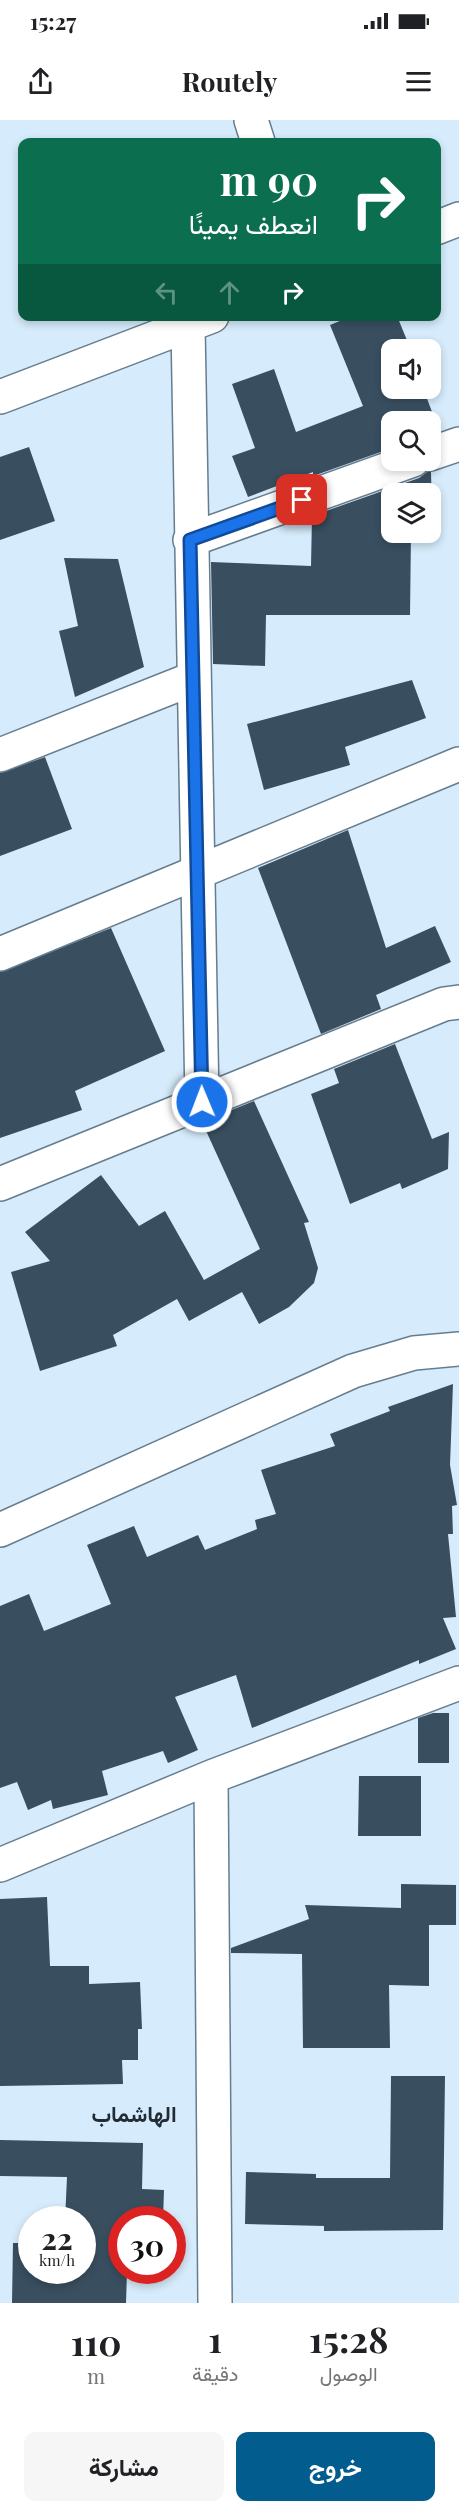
<!DOCTYPE html>
<html lang="ar">
<head>
<meta charset="utf-8">
<style>
	:root { --surface:#fff; --page:#f6f6f6; --text:#202124; --muted:#757577; --accent:#025c8d }
	body { margin:0; font-family:"Playfair Display",Vazirmatn,serif; background:var(--page); color:var(--text); direction:rtl; height:100vh; display:flex; flex-direction:column; font-size:22px; white-space:nowrap }
	* { box-sizing:border-box; margin:0 }
	p { font-size:20px; color:var(--muted) }
	.icon { flex:none; width:33px; height:33px; fill:none; stroke:currentColor; stroke-width:2; stroke-linecap:round; stroke-linejoin:round }
	.map { position:relative; height:2183px; overflow:hidden; direction:ltr }
	.side { display:flex; flex-direction:column; background:var(--surface); flex:1 }
	.side>* { flex:none }
	.guide { position:absolute; left:18px; top:18px; width:423px; height:183px; border-radius:12px; box-shadow:0 3px 9px #0003; direction:rtl; background:#0b6e4f; color:#fff; overflow:hidden }
	.tools { position:absolute; left:381px; top:219px; display:grid; gap:12px }
	.tools a { display:grid; place-items:center; width:60px; height:60px; border-radius:12px; background:var(--surface); box-shadow:0 3px 9px #0003; font-size:30px }
	.speed { position:absolute; left:18px; top:2086px; display:flex; gap:12px; font-size:30px; font-weight:700; text-align:center }
	.speed>* { display:grid; place-content:center; width:78px; height:78px; border-radius:50%; background:var(--surface); box-shadow:0 3px 9px #0003; line-height:1 }
	.speed small { font-size:15px; font-weight:400 }
	.speed .limit { border:9px solid #d22; background:#fff; color:#111 }
	.pin { position:absolute; display:grid; place-items:center; width:51px; height:51px; color:#fff; margin:-26px; border-radius:12px; box-shadow:0 3px 9px #0006 }
	.me { position:absolute; width:66px; margin:-33px; rotate:359deg; stroke-linejoin:round; filter:drop-shadow(0 0 4px #0008) }
	.turn { display:flex; align-items:center; gap:21px; height:126px; padding:0 24px; font-size:27px }
	.turn .icon { width:78px; height:78px; stroke-width:2.5 }
	.turn b { display:block; font-size:42px; line-height:51px }
	.lanes { display:flex; align-items:center; height:57px; padding:0 24px; background:#0003; justify-content:center; gap:30px; direction:ltr }
	.lanes .off { opacity:.35 }
	.eta { display:flex; justify-content:space-evenly; align-items:center; height:102px; text-align:center }
	.eta b { font-size:36px; font-weight:700; line-height:42px }
	.button { display:flex; gap:12px; margin-top:auto; padding:12px 24px }
	.button a { flex:1; height:69px; border-radius:12px; background:var(--accent); color:#fff; font-size:24px; font-weight:700; line-height:69px; text-align:center }
	.button a+a { background:var(--page); color:var(--text) }
	.status { display:flex; justify-content:space-between; align-items:center; height:42px; padding:0 30px; background:var(--surface); direction:ltr }
	.status svg { height:16px; fill:currentColor }
	header { display:flex; justify-content:space-between; align-items:center; height:78px; padding:0 24px; background:var(--surface); font-size:27px; font-weight:700 }
	.map>svg:first-child { display:block }
</style>
</head>
<body>
<div class="status"><b>15:27</b><svg viewBox="0 0 49 12"><path d="M0 12V9h3v3zM5 12V6h3v6zM10 12V3h3v9zM15 12V0h3v12zM26 1h20v11H26zM47 4h2v5h-2z"/></svg></div>
<header><svg class="icon" aria-label="menu" viewBox="0 0 24 24"><path d="M4 6h16M4 12h16M4 18h16"/></svg>Routely<svg class="icon" aria-label="share" viewBox="0 0 24 24"><path d="M12 15V3M7 8l5-5 5 5M5 13v7h14v-7"/></svg></header>
<div class="map">
<svg width="459" height="2183" viewBox="0 0 459 2183">
	<rect width="100%" height="100%" fill="#d6ebfb"/>
	<path fill="#394f60" d="M352,196H397L411,230H392V268H423L437,305L430,307V302H392V328L313,356V352L248,377L232,336L255,328L232,264L274,249L296,312L363,286L330,205Z
		M29,327L55,401L0,420V337Z
		M427,352H431L432,392L430,374H392V412H411L410,495H266L265,546L213,544L211,442L311,446L312,396L419,358Z
		M64,438L118,439L144,547L75,577L59,511L78,506Z
		M412,560L426,598L345,627L350,645L264,670L247,604Z
		M45,637L72,709L0,736V653Z
		M348,710L386,828L435,806L451,842L376,875L381,889L321,914L258,748Z
		M111,808L165,931L75,971L82,990L0,1018V852Z
		M395,924L432,1019L449,1012L448,1049L402,1069L400,1063L350,1084L311,974L339,963L334,949Z
		M254,981L309,1102L304,1103L318,1148L314,1163L289,1187L259,1204L242,1172L189,1201L177,1179L113,1215L117,1226L40,1251L11,1152L50,1141L25,1112L101,1055L139,1106L165,1091L204,1160L260,1129L202,1002Z
		M453,1264L450,1345L457,1385L452,1386L453,1414H448L456,1497L443,1498L456,1529L419,1544V1540L252,1608L236,1555L175,1577L198,1630L168,1643L163,1631L102,1651L108,1675L53,1689L51,1680L28,1690L17,1662L0,1668V1486L29,1474L44,1511L111,1484L87,1425L134,1406L147,1437L198,1415L205,1430L257,1409L255,1400L276,1394L261,1350L335,1326L330,1314L390,1291L388,1287Z
		M433,1593H449V1643H418V1598Z
		M359,1656H421V1716H358Z
		M401,1764L456,1765V1805H429V1866L389,1865L390,1928H303L302,1834L231,1833V1828L309,1799L305,1785L401,1788Z
		M47,1777L50,1846H89V1864L140,1862L142,1909H138V1940H122L123,1964L0,1966V1779Z
		M391,1956H445L443,2110L324,2111V2106L245,2104L246,2052L316,2054V2058H390Z
		M0,2020L143,2023L142,2069L164,2070L163,2100H122V2151H127L126,2183H12L13,2123H32V2151H82V2100H65L67,2057L0,2056Z"/>
	<g fill="none" stroke-linecap="round" stroke-linejoin="round">
		<g stroke="#667d8f" stroke-width="36">
			<path id="street" d="M251,0L258,22
				M436,108L459,99
				M188,206C191,465 199,723 202,982
				M0,277L212,196
				M430,334L459,324
				M190,420L413,340
				M0,635L192,559
				M0,834L459,644
				M0,1064L444,884L459,882
				M0,1410L353,1251L414,1233L459,1229
				M211,1657L215,2183
				M0,1745L211,1657L459,1563"/>
		</g>
		<use href="#street" stroke="#fff" stroke-width="33"/>
	</g>
	<g fill="none" stroke-linecap="round" stroke-linejoin="round">
		<g stroke="#114b97" stroke-width="15">
			<path id="route" d="M202,982L190,420L302,380"/>
		</g>
		<use href="#route" stroke="#1a73e8" stroke-width="10"/>
	</g>
	<g text-anchor="middle" dominant-baseline="central" stroke-width="6" stroke-linejoin="round" paint-order="stroke">
		<g font-size="22" font-weight="bold" fill="#222c34" stroke="#d6ebfb">
			<text x="134" y="1993">الهاشماب</text>
		</g>
	</g>
</svg>
<div class="tools">
<a><svg class="icon" aria-label="sound" viewBox="0 0 24 24"><path d="M4 9h4l5-4v14l-5-4H4zM17 9q2 3 0 6"/></svg></a>
<a><svg class="icon" aria-label="search" viewBox="0 0 24 24"><circle cx="10" cy="10" r="6"/><path d="M15 15l6 6"/></svg></a>
<a><svg class="icon" aria-label="layers" viewBox="0 0 24 24"><path d="M12 4l9 5-9 5-9-5zM3 14l9 5 9-5"/></svg></a>
</div>
<div class="speed"><div>22<small>km/h</small></div><div class="limit">30</div></div>
<div class="pin" style="left:302px;top:380px;background:#d93025"><svg class="icon" aria-label="arrive" viewBox="0 0 24 24"><path d="M6 21V4h12l-3 4 3 4H6"/></svg></div>
<svg class="me" style="left:202px;top:982px" viewBox="-20 -20 40 40"><circle r="17" fill="#1a73e8" stroke="#fff" stroke-width="3"/><path d="M0-11L8 9 0 5-8 9z" fill="#fff"/></svg>
<div class="guide">
<div class="turn"><svg class="icon" aria-label="right" viewBox="0 0 24 24"><path d="M7 20v-9h11M14 6l5 5-5 5"/></svg><div><b>90 m</b>انعطف يمينًا</div></div>
<div class="lanes"><svg class="icon off" aria-label="left" viewBox="0 0 24 24"><path d="M17 20v-9H6M10 6l-5 5 5 5"/></svg><svg class="icon off" aria-label="ahead" viewBox="0 0 24 24"><path d="M12 20V5M6 11l6-6 6 6"/></svg><svg class="icon" aria-label="right" viewBox="0 0 24 24"><path d="M7 20v-9h11M14 6l5 5-5 5"/></svg></div>
</div>
</div>
<section class="side">
<div class="eta">
<div><b>15:28</b><p>الوصول</p></div>
<div><b>1</b><p>دقيقة</p></div>
<div><b>110</b><p>m</p></div>
</div>
<div class="button"><a>خروج</a><a>مشاركة</a></div>
</section>
</body>
</html>
